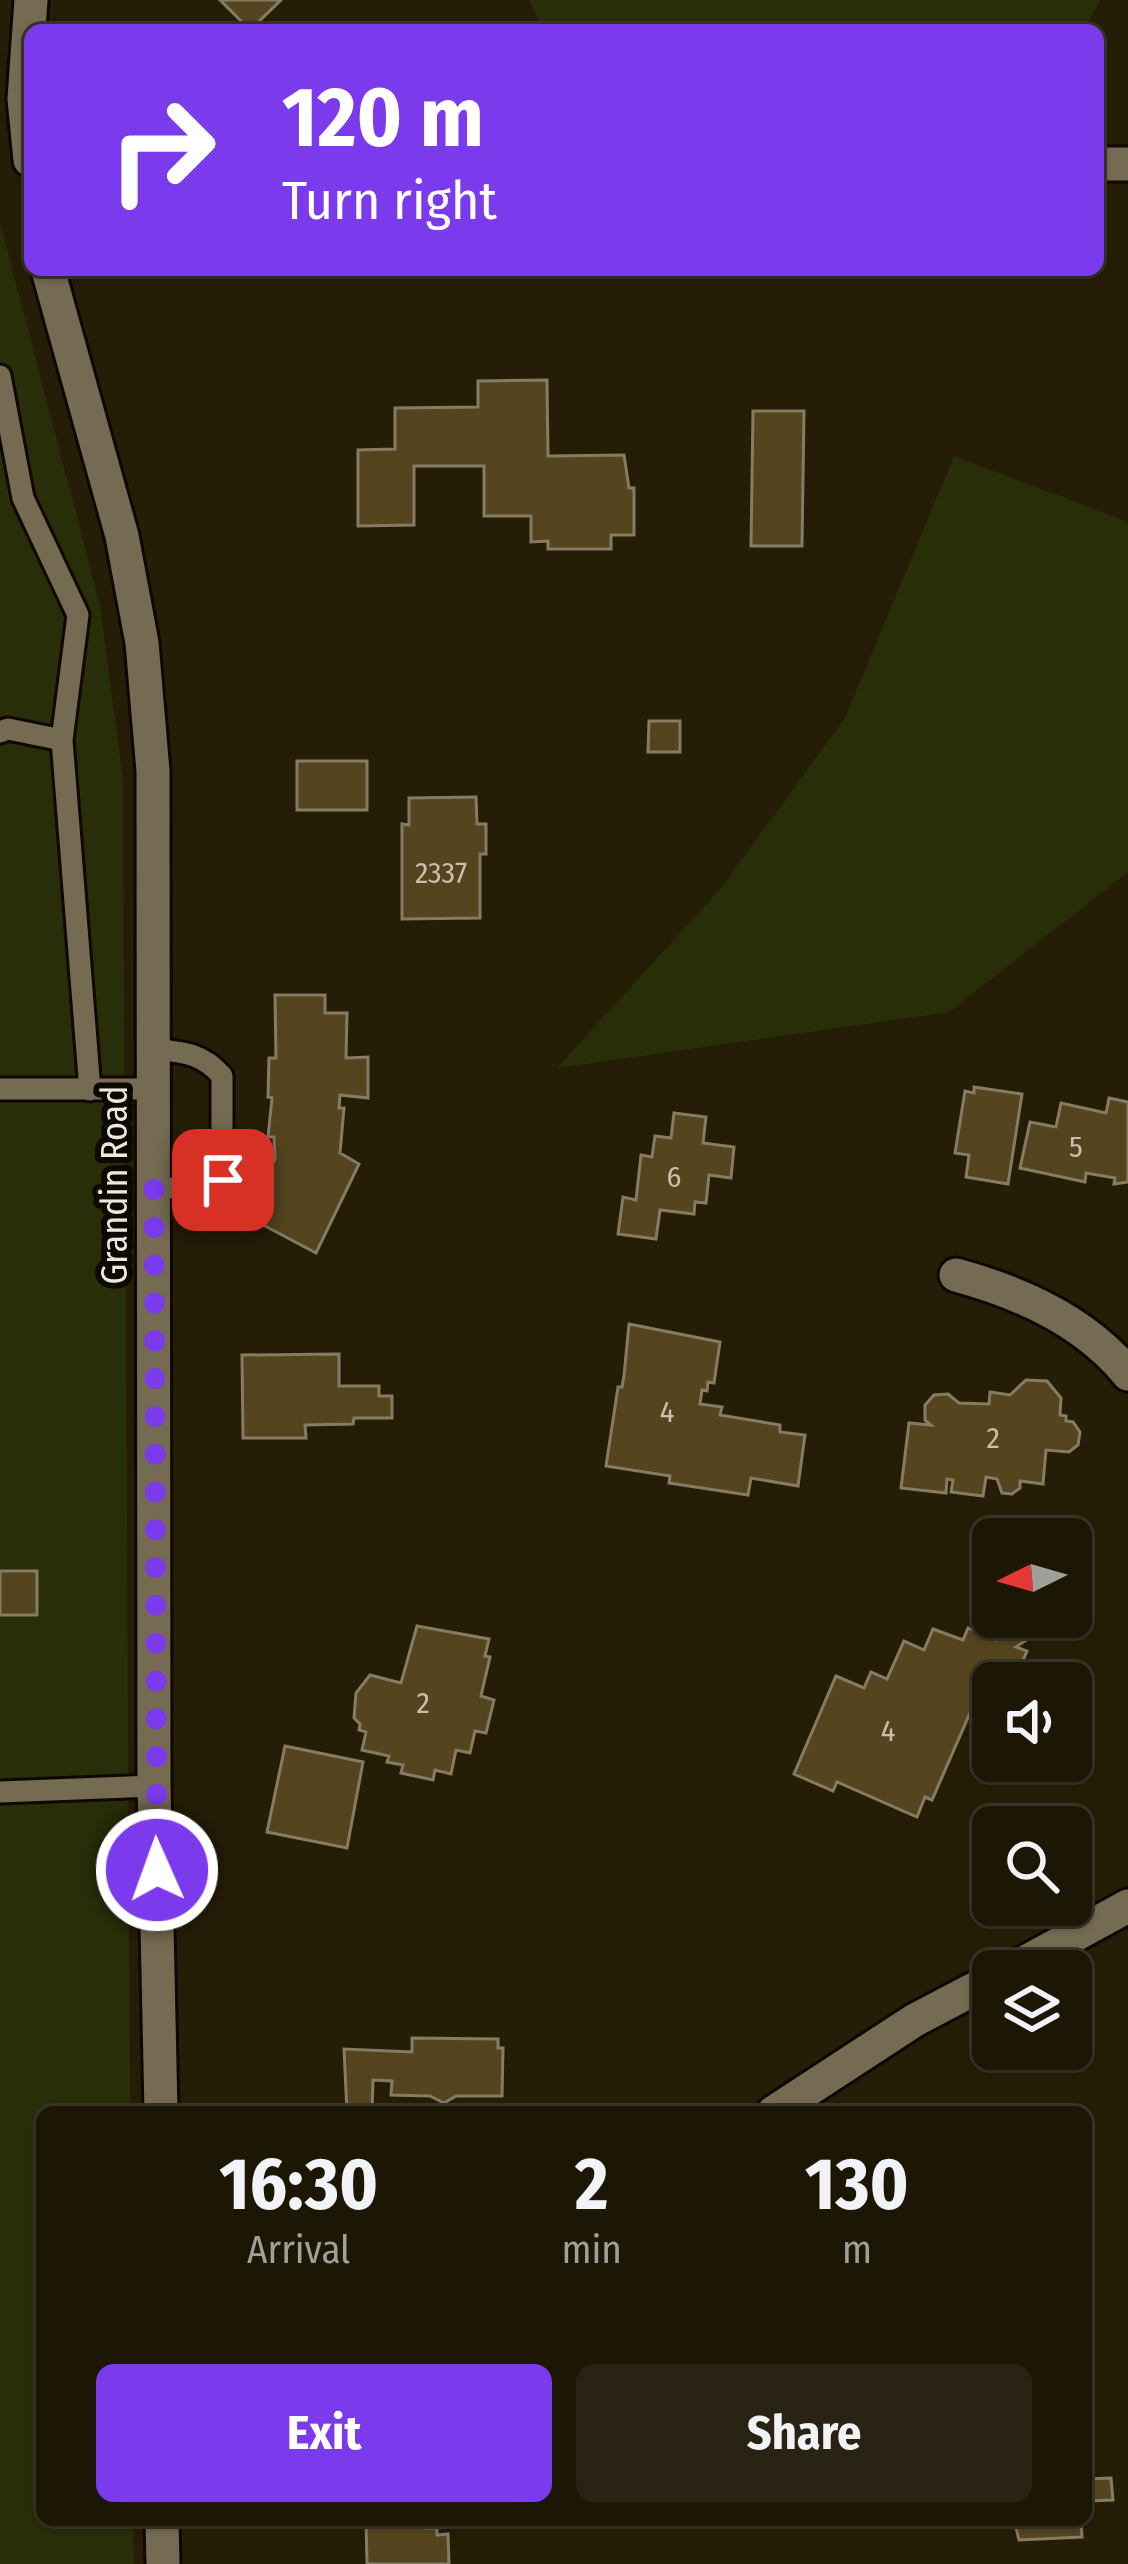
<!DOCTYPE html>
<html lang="en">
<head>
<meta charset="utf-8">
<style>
	:root { --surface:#1c1605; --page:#292313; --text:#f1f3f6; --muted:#a09f9a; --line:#3a3527; --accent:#7c3aed }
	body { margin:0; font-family:"Fira Sans Condensed",sans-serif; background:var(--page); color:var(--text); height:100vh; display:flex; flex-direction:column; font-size:45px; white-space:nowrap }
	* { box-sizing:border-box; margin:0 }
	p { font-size:39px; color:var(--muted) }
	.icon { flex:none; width:66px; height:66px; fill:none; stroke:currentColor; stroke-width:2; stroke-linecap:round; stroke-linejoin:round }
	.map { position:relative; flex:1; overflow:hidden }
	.side { position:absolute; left:36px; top:2106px; width:1056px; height:420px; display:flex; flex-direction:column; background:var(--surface); border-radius:18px; box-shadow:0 3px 9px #0004,0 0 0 3px var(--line) }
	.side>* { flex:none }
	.hud { position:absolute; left:24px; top:24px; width:1080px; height:252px; border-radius:18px; box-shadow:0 3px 9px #0004,0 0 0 3px var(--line); background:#7c3aed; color:#fff; overflow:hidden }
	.needle { width:78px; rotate:265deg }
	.fabs { position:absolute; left:972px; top:1518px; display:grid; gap:24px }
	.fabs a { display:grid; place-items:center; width:120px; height:120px; border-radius:18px; background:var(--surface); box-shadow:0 3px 9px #0004,0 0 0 3px var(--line); font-size:60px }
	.pin { position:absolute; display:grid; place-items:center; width:102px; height:102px; color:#fff; margin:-51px; border-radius:24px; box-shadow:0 6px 18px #0006 }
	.me { position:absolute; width:132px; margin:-66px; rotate:358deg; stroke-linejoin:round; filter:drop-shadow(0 0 9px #0008) }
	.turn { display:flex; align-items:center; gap:42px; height:252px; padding:0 60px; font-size:54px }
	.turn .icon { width:156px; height:156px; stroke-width:2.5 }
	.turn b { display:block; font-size:84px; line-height:102px }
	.eta { display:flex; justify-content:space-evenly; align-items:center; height:204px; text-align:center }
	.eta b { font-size:72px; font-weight:700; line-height:84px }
	.action { display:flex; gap:24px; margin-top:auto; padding:24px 60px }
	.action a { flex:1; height:138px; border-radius:18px; background:var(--accent); color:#fff; font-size:48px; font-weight:700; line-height:138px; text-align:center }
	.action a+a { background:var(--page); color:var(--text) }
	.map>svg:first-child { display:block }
</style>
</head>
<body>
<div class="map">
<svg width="1128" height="2564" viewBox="0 0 1128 2564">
	<rect width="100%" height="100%" fill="#261d07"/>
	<path fill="#282e08" d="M529,0H1100L1084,30H538L540,23Z
		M0,222L100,605L123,780L130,2112H42V2520H133L134,2564H0Z
		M954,456L1128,522V872L949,1012L557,1068L721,888L845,718Z"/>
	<path fill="#55451f" stroke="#867c63" stroke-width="3" d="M220,0H281L250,30Z
		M547,380L548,456L624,455L629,488H634V535H611V549H548V541L531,542V516H484V466H414V525L358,526V450L395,449V408L478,407V381Z
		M753,411H804L802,546H751Z
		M649,721H680V752H648Z
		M297,761H367V810H297Z
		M476,797L477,824H486V854H480V918L402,919V824L409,825V798Z
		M275,995H325V1013H347L346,1058L368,1057V1098L340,1095L339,1108H344L340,1153L359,1164L316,1253L248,1217L275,1159L274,1137H268L272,1098L268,1097L269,1058H276Z
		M974,1087L1022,1094L1008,1184L966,1177L969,1155L955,1153L965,1091L974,1093Z
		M1109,1098L1128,1102V1182L1114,1184L1115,1178L1086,1173L1085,1182L1020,1168L1030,1122L1056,1127L1061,1103L1106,1113Z
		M674,1113L706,1117L703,1143L734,1147L731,1178L709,1175L706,1203L695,1202L694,1214L660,1210L656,1239L618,1234L623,1197L636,1200L641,1155L652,1157L655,1136L671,1138Z
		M629,1324L720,1342L714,1383L708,1382L707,1391L702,1390L700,1404L722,1407L720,1415L780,1425V1432L805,1435L798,1486L751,1478L748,1495L669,1483L670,1476L606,1466L618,1387H622L624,1376Z
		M339,1354V1386H379V1396H392V1418H354L353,1424L305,1425L306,1438H243L242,1355Z
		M1026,1380L1047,1381L1061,1398L1060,1415L1066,1416V1421L1073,1422L1080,1432L1078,1445L1069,1452L1046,1450L1043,1484L1020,1481V1488L1012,1494L1002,1493L997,1479L986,1477L983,1496L951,1492L953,1480L947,1479L946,1493L901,1488L909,1423L931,1425L925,1420V1405L934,1395L948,1394L959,1403L989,1404L990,1392L1010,1395Z
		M0,1571H37V1615H0Z
		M1011,1617L1028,1639L1016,1647L1027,1651L1013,1683L993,1685L984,1681L932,1800L925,1797L917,1817L837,1782L833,1791L794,1774L836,1676L864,1688L871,1672L887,1679L904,1641L924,1650L933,1629L963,1640L968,1628L995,1640L1003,1622Z
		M417,1626L489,1639L485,1656L490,1657L481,1696L494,1700L486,1733L475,1731L470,1753L456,1750L451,1774L435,1770L433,1780L401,1773L403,1765L387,1762L389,1756L362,1750L366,1732L359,1730L360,1724L354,1718L356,1693L370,1675L401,1683Z
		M285,1746L363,1762L347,1848L267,1832Z
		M412,2038L498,2039V2048H503L502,2096H456L444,2103L430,2096L391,2095L392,2081L373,2080L372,2112H347L344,2049L412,2052Z
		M1111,2478L1113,2500L1086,2501V2479Z
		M366,2520H426V2528H437V2535L448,2534L449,2564H367Z
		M1014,2520H1081L1082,2537L1019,2540Z"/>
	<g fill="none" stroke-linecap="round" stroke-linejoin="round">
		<g stroke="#0f0700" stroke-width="27">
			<path id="service" d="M0,376L23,498L78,615L62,740L90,1090
				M0,732L8,729L62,740
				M153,1049C183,1052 202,1053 222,1076V1180L196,1188H154
				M0,1089H153
				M0,1792L154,1786"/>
		</g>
		<g stroke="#0f0700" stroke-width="39">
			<path id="minor" d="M1098,164H1128
				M956,1275C1019,1292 1086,1322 1128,1374
				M1009,1971L1128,1906
				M774,2112L915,2020L993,1979"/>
		</g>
		<g stroke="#0f0700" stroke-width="39">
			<path id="tertiary" d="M30,160L24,99L31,0
				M48,270L122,536L142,643L153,771L154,1786L161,2112
				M162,2520L163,2564"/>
		</g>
		<use href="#service" stroke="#756a52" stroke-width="21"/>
		<use href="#minor" stroke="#756a52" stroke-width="33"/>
		<use href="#tertiary" stroke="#756a52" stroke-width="33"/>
	</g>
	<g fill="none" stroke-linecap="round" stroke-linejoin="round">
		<path stroke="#7c3aed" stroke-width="21" stroke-dasharray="0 37.8" d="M157,1870L154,1188H196L223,1180"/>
	</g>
	<g text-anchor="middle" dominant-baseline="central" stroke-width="12" stroke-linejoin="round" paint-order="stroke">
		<g font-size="30" fill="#c8bfac">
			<text x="441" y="873">2337</text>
			<text x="1076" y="1147">5</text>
			<text x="674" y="1177">6</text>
			<text x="667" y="1412">4</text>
			<text x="993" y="1438">2</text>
			<text x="423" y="1703">2</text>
			<text x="888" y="1731">4</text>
		</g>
		<g font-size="36" fill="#eee8db" stroke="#0c0802">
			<text transform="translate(115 1185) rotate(-90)">Grandin Road</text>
		</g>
	</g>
</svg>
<div class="fabs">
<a><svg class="needle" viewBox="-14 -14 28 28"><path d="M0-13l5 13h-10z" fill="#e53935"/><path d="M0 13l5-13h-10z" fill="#a09f9a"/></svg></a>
<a><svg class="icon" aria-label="sound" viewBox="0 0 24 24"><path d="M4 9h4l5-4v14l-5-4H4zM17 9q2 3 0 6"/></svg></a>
<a><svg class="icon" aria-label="search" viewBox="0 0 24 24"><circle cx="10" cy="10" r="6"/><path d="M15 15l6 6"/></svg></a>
<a><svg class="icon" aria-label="layers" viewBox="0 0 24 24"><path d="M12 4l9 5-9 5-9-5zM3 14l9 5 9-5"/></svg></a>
</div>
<div class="pin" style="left:223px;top:1180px;background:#d93025"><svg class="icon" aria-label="arrive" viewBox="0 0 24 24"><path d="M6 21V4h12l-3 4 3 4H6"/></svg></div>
<svg class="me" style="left:157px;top:1870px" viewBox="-20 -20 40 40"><circle r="17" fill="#7c3aed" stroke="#fff" stroke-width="3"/><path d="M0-11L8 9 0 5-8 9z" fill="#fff"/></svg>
<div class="hud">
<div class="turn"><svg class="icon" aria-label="right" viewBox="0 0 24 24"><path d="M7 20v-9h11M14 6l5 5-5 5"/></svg><div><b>120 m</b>Turn right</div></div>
</div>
<section class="side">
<div class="eta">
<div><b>16:30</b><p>Arrival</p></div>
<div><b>2</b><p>min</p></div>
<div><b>130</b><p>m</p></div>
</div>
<div class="action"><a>Exit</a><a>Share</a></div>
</section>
</div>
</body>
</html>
